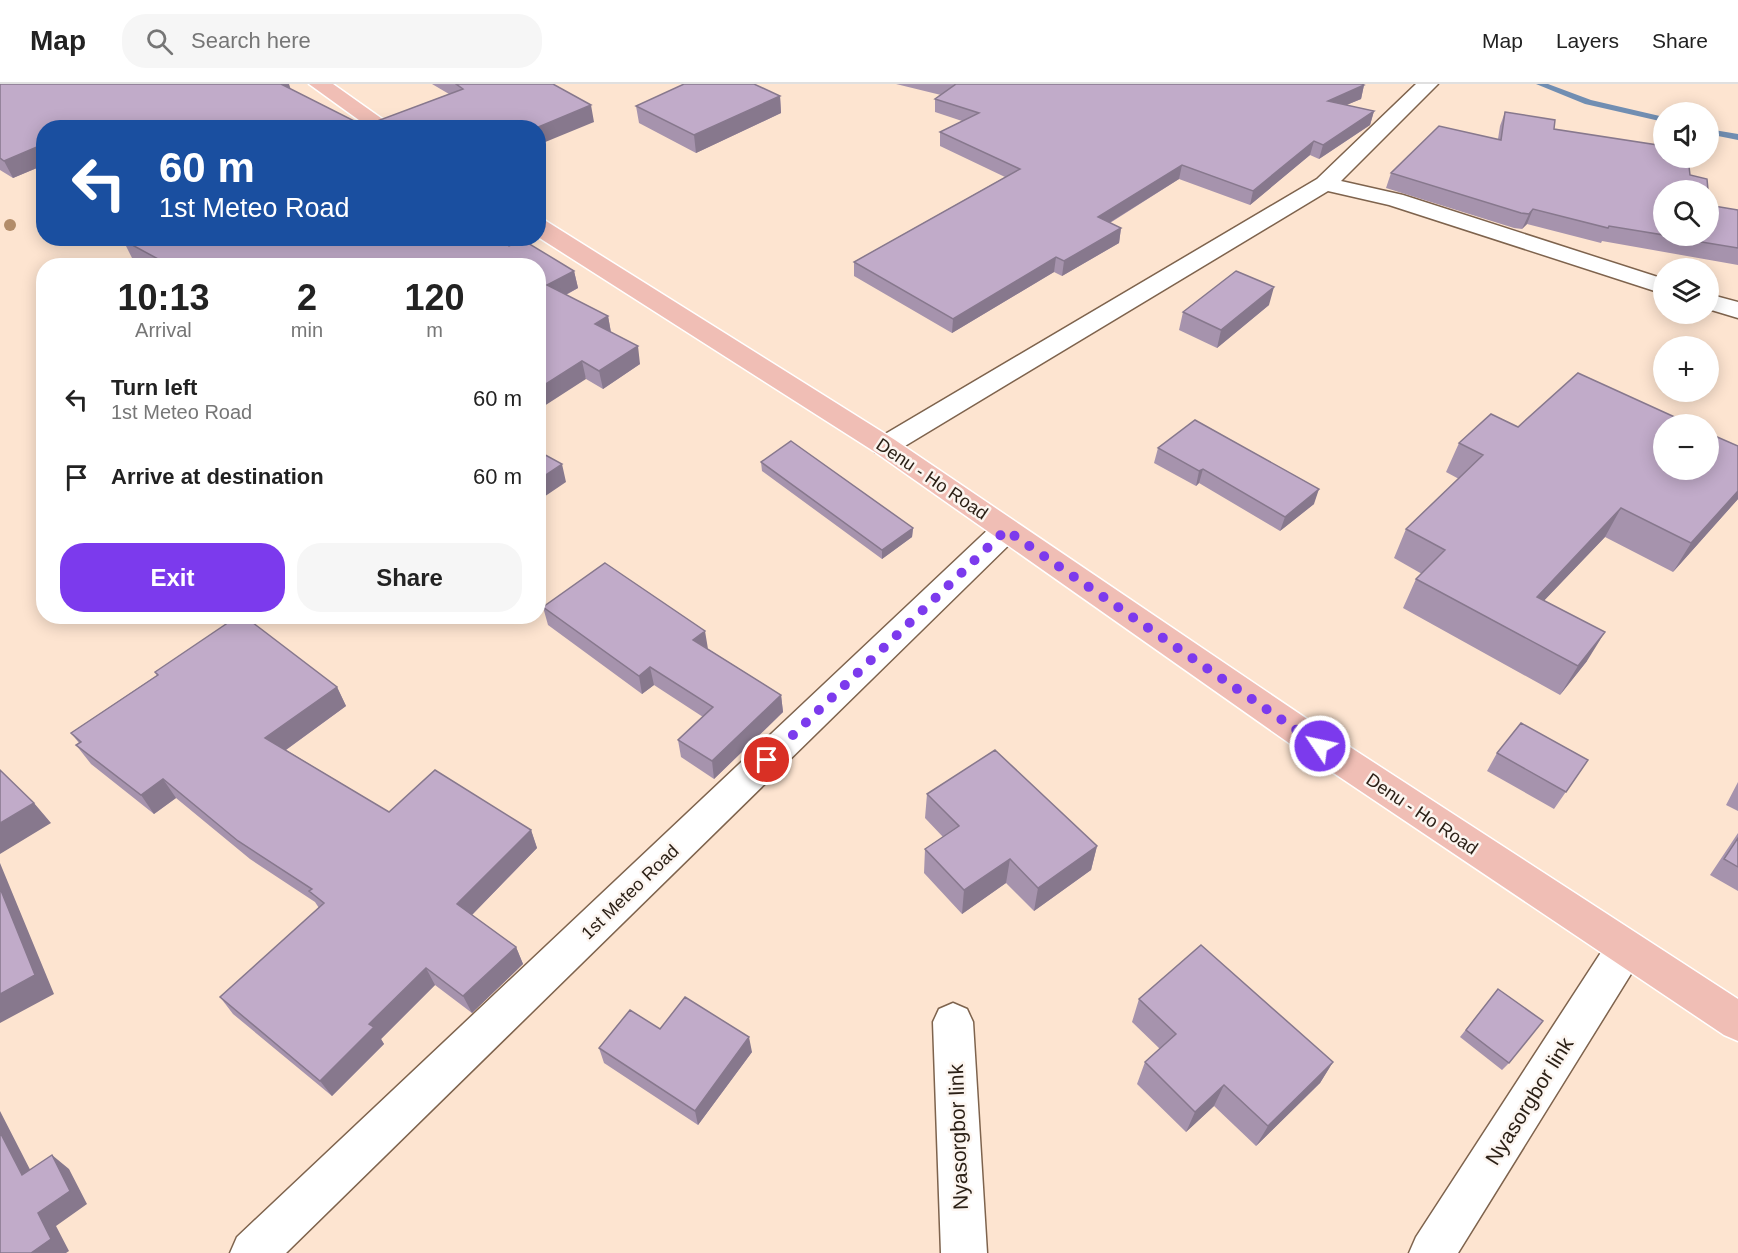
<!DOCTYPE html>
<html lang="en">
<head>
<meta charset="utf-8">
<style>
	:root { --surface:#fff; --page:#f6f6f6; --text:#222; --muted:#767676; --line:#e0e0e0; --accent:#7c3aed }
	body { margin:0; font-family:Helvetica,sans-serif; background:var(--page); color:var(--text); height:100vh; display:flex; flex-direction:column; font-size:22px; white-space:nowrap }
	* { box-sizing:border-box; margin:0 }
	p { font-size:20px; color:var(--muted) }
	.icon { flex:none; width:33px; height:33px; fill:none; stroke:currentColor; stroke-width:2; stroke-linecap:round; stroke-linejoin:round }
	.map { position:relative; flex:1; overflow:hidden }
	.sheet { position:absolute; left:36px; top:174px; width:510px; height:366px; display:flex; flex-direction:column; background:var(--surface); border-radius:24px; box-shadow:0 3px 15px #0003 }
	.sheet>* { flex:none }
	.banner { position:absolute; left:36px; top:36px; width:510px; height:126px; border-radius:24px; box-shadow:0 3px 15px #0003; background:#1a4fa0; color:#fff; overflow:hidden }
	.tools { position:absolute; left:1653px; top:18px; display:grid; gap:12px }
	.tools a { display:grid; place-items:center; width:66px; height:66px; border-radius:50%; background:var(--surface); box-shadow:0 3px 15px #0003; font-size:30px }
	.pin { position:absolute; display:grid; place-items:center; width:51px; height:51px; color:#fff; margin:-26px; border:3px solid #fff; border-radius:50%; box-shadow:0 2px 6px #0007 }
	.me { position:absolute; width:66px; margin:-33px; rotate:304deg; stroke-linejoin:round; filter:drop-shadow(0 0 4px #0008) }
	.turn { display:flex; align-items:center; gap:21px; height:126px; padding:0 24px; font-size:27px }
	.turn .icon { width:78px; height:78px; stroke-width:2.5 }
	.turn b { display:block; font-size:42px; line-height:51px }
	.eta { display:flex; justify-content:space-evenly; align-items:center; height:102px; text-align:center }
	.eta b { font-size:36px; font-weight:600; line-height:42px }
	.cta { display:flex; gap:12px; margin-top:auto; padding:12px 24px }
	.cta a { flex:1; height:69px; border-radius:24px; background:var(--accent); color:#fff; font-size:24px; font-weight:600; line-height:69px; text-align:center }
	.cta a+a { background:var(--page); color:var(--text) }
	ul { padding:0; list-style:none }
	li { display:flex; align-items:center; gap:18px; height:78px; padding:0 24px }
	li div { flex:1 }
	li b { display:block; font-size:22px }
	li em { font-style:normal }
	header { display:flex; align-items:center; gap:36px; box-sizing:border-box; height:84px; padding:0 30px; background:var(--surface); border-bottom:2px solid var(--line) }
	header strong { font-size:28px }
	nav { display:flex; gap:33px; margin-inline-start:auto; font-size:21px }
	.search { width:420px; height:54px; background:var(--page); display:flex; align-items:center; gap:15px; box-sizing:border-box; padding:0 21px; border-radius:24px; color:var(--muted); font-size:22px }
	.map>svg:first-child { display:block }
</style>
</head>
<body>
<header>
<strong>Map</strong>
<div class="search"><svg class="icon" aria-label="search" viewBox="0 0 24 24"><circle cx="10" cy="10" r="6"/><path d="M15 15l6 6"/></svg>Search here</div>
<nav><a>Map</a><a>Layers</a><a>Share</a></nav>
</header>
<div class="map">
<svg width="1738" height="1169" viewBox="0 0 1738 1169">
	<rect width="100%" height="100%" fill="#fde4d0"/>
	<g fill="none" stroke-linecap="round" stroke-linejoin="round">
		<path fill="#718eb2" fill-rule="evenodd" d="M1536,0H1548L1591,16L1664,33V38L1585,20Z
			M1708,45L1738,50V56L1708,50Z"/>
		<g stroke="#7e634d" stroke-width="3">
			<path id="minor" d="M1416,0H1438L1341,97L1403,111L1664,195V210L1389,121L1328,107L895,368L885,371L875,368L871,362L875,356L1317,95Z
				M1708,210L1738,218V234L1708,225Z
				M1006,436L1017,439L1021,446L1017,453L286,1169H230L237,1153L995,439Z
				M1625,847L1639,853L1645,865L1639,877L1458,1169H1409L1416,1153L1611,853Z
				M953,919L967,925L973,938L987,1169H941L933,938L939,925Z"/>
		</g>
		<g stroke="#fff" stroke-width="3">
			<path id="major" d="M309,0H333L395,44H370Z
				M538,135L546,137L895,356L1313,639L1738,915V957L1724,951L1289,659L875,368L538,153Z"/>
		</g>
		<use href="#minor" fill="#fff" fill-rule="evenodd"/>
		<use href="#major" fill="#f0beb5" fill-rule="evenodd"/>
	</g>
	<circle fill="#b28c69" cx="10" cy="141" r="6"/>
	<path fill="#a693ad" d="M0,0L291,5L364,42L449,10L432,0H553L594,38L538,44H44V81L13,94L0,86Z
		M896,0H1362L1364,1L1361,15L1346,21L1374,27L1370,41L1319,75L1310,71L1250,121L1179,95L1110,139L1121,144L1119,159L1062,192L1054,188L952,249L854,192V178L1005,93L940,62V48L962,37L935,28V15L941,11Z
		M780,12L781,29L696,69L639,39L636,22Z
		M1505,28L1554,45L1664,152L1738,126V181L1602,157L1601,159L1527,140L1522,145L1514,144L1386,104L1391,89L1498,55L1500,42Z
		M123,156L509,162L574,187L578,204L566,211L608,232L611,248L640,280L603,305L586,295L538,182H146L132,174Z
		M1269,221L1217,264L1179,246L1183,228Z
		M1518,343L1738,362V415L1673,488L1605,453L1544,516L1587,577L1560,611L1403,524L1416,495L1422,490L1394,474L1406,445L1459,395L1446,388L1459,359Z
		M1158,364L1314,420L1280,447L1199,399L1196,402L1154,379Z
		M761,378L913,444L912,453L882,475L762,387Z
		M543,523L708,565L781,611L783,628L714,695L681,673L678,656L703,633L654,601L642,610L548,541Z
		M155,588L337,603L346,622L286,666L389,728L531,746L537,764L472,831L516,863L523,880L472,929L435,901L381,955L384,960L332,1012L233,930L220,913L319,824L315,818L250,775L176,714L154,730L91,680L76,661L79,659L71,649L157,591Z
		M1497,669L1588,676L1554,725L1487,687Z
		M1738,698V727L1726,721Z
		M927,710L1097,762L1091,786L1034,827L1006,799L962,830L924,789L925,765L943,753L925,734Z
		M1738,749V807L1710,791Z
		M1498,905L1509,979L1502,986L1460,953Z
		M1139,915L1333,978L1320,999L1256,1062L1214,1022L1186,1048L1137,1000L1145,978L1160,965L1132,938Z
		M660,945L752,968L698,1041L604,979L599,964Z"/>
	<path fill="#87788d" d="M276,0H289L292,9Z
		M1364,1L1361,15L1325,30L1328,17Z
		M780,12L781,29L696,69L694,51Z
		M591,21L594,38L538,61V44H536Z
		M1374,27L1370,41L1319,75L1323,61Z
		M1314,57L1310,71L1250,121L1253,107Z
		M44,60V81L13,94L4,77Z
		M1182,81L1179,95L1096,147L1098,133Z
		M1533,125L1527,140L1522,145L1529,130Z
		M1121,144L1119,159L1062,192L1064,177Z
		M1056,173L1054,188L952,249L953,235Z
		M574,187L578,204L550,219L547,201Z
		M1274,203L1269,221L1217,264L1221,246Z
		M608,232L611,249L595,240Z
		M638,262L640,280L603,305L599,287Z
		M582,277L586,295L538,326V305Z
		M562,380L566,398L538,417V396Z
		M1203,385L1199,399L1196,402L1199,387Z
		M1319,405L1314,420L1280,447L1285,433Z
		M1738,407V415L1673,488L1691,459Z
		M1621,424L1605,453L1521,541L1537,513Z
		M913,444L912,453L882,475V466Z
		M705,547L708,565L693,556Z
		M1605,548L1587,577L1560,611L1578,582Z
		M650,583L654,601L642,610L639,592Z
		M337,603L346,622L276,673L265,654Z
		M781,611L783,628L714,695L712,677Z
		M163,695L176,714L154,730L141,711Z
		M34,719L51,739L0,770V739Z
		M531,746L537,764L465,838L457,820Z
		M1097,762L1091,786L1034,827L1038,804Z
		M1010,775L1006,799L962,830L964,806Z
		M0,779L54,910L0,939Z
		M516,863L523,880L472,929L463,912Z
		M426,884L435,901L381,955L384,960L332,1012L320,997L369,940Z
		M749,953L752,968L698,1041L695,1027Z
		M1333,978L1320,999L1256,1062L1268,1042Z
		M1224,1001L1214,1022L1186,1048L1195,1028Z
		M0,1027L40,1105L22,1091L0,1048Z
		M52,1071L69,1085L87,1120L56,1142L69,1167L66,1169H31L38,1129Z"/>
	<path fill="#c1abc9" stroke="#87788d" stroke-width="1.5" d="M0,0H281L364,42L463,5L456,0H553L591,21L536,44H44V60L4,77L0,74Z
		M684,0H754L780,12L694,51L636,22Z
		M954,0H1362L1364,1L1328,17L1374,27L1323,61L1314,57L1253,107L1182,81L1098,133L1121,144L1064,177L1056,173L953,235L854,178L1020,85L940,48L979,29L935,15L956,0Z
		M1505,28L1555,36L1554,45L1664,62V74H1688L1690,91L1707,95L1708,106H1664V151L1609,142L1608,144L1533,125L1529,130L1521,129L1391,89L1439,42L1501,56Z
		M1708,121L1738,126V164L1665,152H1708Z
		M128,154H497L509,162L523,156L574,187L547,201L608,232L595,240L638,262L599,287L582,277L538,305V182H171L123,156Z
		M1236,187L1274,203L1221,246L1183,228Z
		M1578,289L1690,340H1664V386H1708V349L1738,362V407L1691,459L1621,424L1537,513L1605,548L1578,582L1416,495L1445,466L1406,445L1483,371L1459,359L1491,330L1518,343Z
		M1195,336L1319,405L1285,433L1203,385L1199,387L1158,364Z
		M791,357L913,444L882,466L761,378Z
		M538,367L562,380L538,396Z
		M605,479L705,547L693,556L781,611L712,677L678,656L713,623L650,583L639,592L543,523Z
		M238,532H244L337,603L265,654L389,728L435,686L531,746L457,820L516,863L463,912L426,884L369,940L374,943L320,997L220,913L324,819L309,807L312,805L238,757L163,695L141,711L76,661L81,658L71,649L158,591L155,588Z
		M1521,639L1588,676L1566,708L1497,669Z
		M995,666L1097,762L1038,804L1010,775L964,806L925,765L959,742L927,710Z
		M0,686L34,719L0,739Z
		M1738,754V783L1724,775Z
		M0,804L35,891L0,910Z
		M1201,861L1333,978L1268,1042L1224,1001L1195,1028L1145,978L1176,950L1139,915Z
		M1498,905L1543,937L1509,979L1466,946Z
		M685,913L749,953L695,1027L599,964L630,926L660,945Z
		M0,1048L22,1091L52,1071L70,1107L38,1129L51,1155L31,1169H0Z"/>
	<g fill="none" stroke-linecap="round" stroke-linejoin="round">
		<path stroke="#7c3aed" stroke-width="10" stroke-dasharray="0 18" d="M767,676L1006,446L1320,662"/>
	</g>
	<g text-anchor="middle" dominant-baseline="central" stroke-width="5" stroke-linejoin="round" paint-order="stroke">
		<g font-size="18" fill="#2a1f15" stroke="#fcf5f0">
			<text transform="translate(932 395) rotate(34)">Denu - Ho Road</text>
			<text transform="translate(1422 730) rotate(34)">Denu - Ho Road</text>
			<text transform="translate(630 808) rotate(-44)">1st Meteo Road</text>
		</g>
		<g font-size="21" fill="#2a1f15" stroke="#fcf5f0">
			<text transform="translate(1529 1017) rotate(-58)">Nyasorgbor link</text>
			<text transform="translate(958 1053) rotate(-92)">Nyasorgbor link</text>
		</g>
	</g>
</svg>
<div class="tools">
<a><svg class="icon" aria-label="sound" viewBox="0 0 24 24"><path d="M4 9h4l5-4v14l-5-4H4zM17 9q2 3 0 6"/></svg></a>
<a><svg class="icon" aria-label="search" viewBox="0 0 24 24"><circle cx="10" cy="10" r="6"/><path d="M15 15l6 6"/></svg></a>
<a><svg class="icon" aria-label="layers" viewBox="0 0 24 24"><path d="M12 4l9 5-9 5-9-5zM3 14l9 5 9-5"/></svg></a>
<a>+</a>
<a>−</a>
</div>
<div class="pin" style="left:767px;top:676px;background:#d93025"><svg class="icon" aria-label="arrive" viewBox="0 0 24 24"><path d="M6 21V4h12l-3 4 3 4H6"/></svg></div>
<svg class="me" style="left:1320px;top:662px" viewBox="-20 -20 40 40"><circle r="17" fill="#7c3aed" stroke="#fff" stroke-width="3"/><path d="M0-11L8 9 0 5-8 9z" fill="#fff"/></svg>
<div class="banner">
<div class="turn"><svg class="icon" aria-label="left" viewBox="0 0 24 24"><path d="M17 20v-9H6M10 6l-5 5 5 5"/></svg><div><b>60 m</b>1st Meteo Road</div></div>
</div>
<section class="sheet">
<div class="eta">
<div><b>10:13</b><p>Arrival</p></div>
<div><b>2</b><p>min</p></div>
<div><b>120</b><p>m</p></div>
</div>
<ul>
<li><svg class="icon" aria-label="left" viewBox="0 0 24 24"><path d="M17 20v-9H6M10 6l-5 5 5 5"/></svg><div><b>Turn left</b><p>1st Meteo Road</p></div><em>60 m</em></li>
<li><svg class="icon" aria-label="arrive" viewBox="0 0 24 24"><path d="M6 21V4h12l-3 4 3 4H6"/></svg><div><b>Arrive at destination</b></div><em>60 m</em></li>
</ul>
<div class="cta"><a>Exit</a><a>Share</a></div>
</section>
</div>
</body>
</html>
